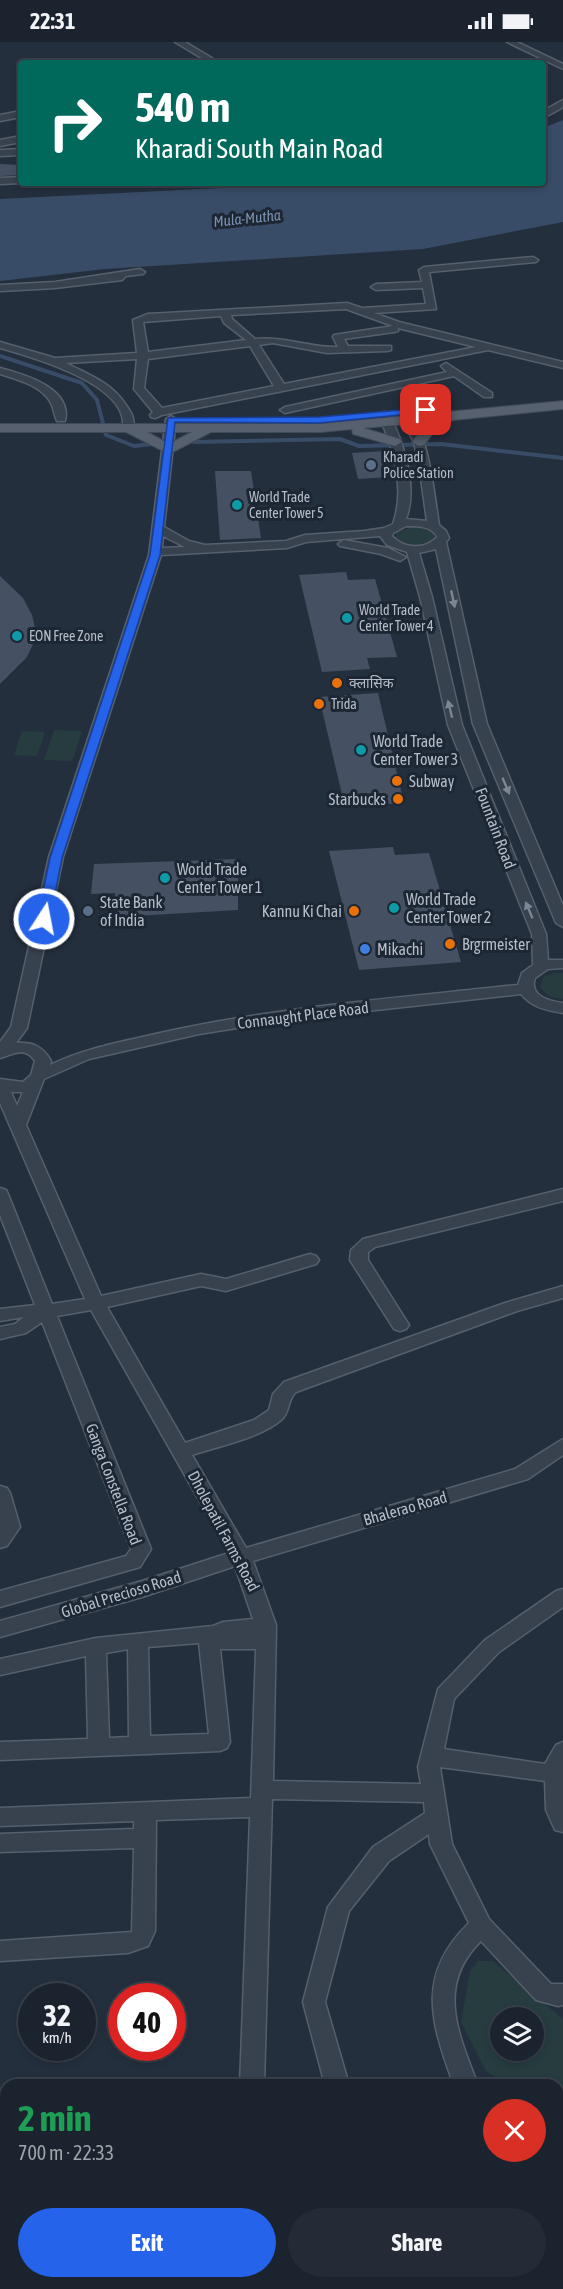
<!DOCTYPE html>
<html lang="en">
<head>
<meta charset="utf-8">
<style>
	:root { --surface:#1b232e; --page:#242b36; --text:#f1f3f6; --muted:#a0a4aa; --line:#39404a; --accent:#2563eb }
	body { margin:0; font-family:"Asap Condensed","Noto Sans Devanagari",sans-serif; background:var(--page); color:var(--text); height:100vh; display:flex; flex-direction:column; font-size:22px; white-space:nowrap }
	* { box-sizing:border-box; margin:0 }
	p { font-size:20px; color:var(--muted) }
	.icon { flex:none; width:33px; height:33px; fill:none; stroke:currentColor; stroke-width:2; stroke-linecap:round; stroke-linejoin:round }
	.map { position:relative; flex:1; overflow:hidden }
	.sheet { position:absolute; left:0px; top:2037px; width:564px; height:210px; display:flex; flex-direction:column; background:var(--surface); border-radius:18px 18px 0 0; box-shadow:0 3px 9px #0003,0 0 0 2px var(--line) }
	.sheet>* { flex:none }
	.guide { position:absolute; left:18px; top:18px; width:528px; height:126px; border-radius:6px; box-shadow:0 3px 9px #0003,0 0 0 2px var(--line); background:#00695c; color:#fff; overflow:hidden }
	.buttons { position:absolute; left:490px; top:1965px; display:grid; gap:12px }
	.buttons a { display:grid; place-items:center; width:54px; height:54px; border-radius:50%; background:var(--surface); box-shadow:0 3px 9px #0003,0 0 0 2px var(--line); font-size:30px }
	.speed { position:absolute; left:18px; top:1941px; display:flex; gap:12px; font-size:30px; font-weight:700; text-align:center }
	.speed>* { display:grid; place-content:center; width:78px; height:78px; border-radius:50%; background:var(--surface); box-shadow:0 3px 9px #0003,0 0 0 2px var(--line); line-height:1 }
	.speed small { font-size:15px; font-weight:400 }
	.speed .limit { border:9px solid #d22; background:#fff; color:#111 }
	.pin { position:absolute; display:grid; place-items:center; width:51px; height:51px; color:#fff; margin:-26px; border-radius:12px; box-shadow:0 3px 9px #0006 }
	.me { position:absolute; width:66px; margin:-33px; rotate:11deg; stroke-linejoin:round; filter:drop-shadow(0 0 4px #0008) }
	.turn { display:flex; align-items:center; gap:21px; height:126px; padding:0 18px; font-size:27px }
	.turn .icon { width:78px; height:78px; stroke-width:2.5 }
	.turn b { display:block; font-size:42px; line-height:51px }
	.round { display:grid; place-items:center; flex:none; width:63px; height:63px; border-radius:32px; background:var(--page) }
	.head { display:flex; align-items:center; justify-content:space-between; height:102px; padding:0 18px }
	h1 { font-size:36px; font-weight:700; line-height:45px; color:#1e9e55 }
	.primary-button { display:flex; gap:12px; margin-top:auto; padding:12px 18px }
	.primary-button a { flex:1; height:69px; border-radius:36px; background:var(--accent); color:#fff; font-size:24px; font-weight:700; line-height:69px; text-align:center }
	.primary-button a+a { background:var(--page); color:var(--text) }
	.status { display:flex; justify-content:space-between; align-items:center; height:42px; padding:0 30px; background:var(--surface); direction:ltr }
	.status svg { height:16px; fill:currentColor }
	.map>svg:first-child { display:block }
</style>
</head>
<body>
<div class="status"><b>22:31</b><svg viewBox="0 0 49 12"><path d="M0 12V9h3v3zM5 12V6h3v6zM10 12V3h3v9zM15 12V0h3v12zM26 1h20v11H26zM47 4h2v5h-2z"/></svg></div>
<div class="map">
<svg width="563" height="2247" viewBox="0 0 563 2247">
	<rect width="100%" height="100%" fill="#242f3e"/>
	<path fill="#263c3f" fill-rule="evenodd" d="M414,485L428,487L435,492L434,497C423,506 407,505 396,496V490Z
		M54,688L82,689L72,719L44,718Z
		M22,689L45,690L37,714L14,713Z
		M553,931H563V957L548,954L540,945L543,935Z
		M478,1919H493L563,1977V2069L558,2067V2043H507L486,2029L461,1980L470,1929ZM501,1976H534V2008H501Z"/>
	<path fill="#394c67" d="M563,78V180L423,207L105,227L0,239V157L321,141H543V86Z"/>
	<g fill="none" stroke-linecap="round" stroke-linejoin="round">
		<path stroke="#394c67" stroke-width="4" d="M0,314L82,341L97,358L106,393L134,404L152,402
			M194,400L340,397L359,404L441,402L563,416"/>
	</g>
	<path fill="#455162" d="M0,122L21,123V133L0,134Z
		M386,409L390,435L358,437L352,411Z
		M215,429H251L261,496L220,498Z
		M346,530L348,538L375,537L397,615L367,616L370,627L322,630L299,533Z
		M0,534L23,556L32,573L35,586L33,602L27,615L0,642Z
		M378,651L404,761L345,765L319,655Z
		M393,805L395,813L429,811L461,920L359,928L329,809Z
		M238,817V868L116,875L115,851L91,852L94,822Z"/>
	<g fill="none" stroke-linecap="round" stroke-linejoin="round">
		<g stroke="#565f6c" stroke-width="3">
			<path id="minor" d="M175,0H185L220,21H210Z
				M507,0H517L563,22V27Z
				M563,58V65L549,73H543V69Z
				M21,69V75L0,79V73Z
				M21,94V100L0,104V98Z
				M21,107V113L0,114V108Z
				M21,135V141L0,142V136Z
				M533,215L538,218L536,220L429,230L436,267L374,271L399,280L563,320V326L488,308L162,373L155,376L151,375L150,373L153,370L134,347L137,317L66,321C89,333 111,340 126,363C131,371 135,375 133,385L128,388L123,385C128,342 32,315 0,306V300L55,316L137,311L133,278L148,272L347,261L362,266L426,262L423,246L376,248L371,245L376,242L422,240L419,228L424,225ZM346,267L393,284L334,293L333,295L338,305C310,306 284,294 255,297L232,277L231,273ZM221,274L224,281L246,298L148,310L143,280ZM398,286L476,305L284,342L259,303L273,301L327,311L387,309L391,308V304H348L344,297L394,290L398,289ZM250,304L274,344L162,366L144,346L148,317Z
				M140,227L145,230L143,232L126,234L122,238L55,246L0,249V243L55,240Z
				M446,321L492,351V355H484L454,334L285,371L280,368L285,365L447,330L441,324Z
				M0,326C23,332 73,346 65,379H57C54,373 54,367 51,361C41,343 18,338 0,332Z
				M403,368C428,377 435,459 439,483L446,489L449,496L446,500L487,682L563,864V885L556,881L473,682L436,507L419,511L432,555L462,683L546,892L548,918H563V926L548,927L535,936C529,954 548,959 563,961V971C546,968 533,966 521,952L294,977L199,992L89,1017L44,1037L26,1083L101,1254L201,1232L226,1237L310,1212L316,1214L319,1218L316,1222L226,1249L201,1244L107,1265L185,1401L254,1378L269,1368L273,1352L284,1340L505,1261L563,1244V1256L517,1269L296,1350C287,1358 290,1371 281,1378C260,1396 219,1404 192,1413L246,1506L515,1427L563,1397V1413L528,1437L253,1519L276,1583L273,1739L421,1742L418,1725L438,1647L485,1598L556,1549L563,1547V1565L499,1610L454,1657L444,1707L545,1722L556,1703L563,1700V1790L555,1788L546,1768L545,1739L440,1725L452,1802L489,1877L551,1942H563V1963L558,1964L536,1958L481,1899C437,1942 457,1989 476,2038L475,2043H451L452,2038C430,1978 417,1931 469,1881L430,1802L429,1792L389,1819L349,1869L325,1960L349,2043H325L303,1960L328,1865L373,1805L425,1771L424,1760L272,1757L264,2043H240L250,1775L156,1778L155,1889L148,1904L128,1911L0,1919V1899L132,1890L134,1806L0,1810V1792L134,1787V1779L0,1784V1766L251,1756L256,1609V1607H220L230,1700L227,1706L220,1709L0,1718V1700L88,1697L86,1614L0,1633V1617L96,1596L213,1584L223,1580L253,1577L235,1524L142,1555L0,1595V1579L142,1539L229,1511L91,1268L57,1274L151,1507L140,1525L0,1565V1549L126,1514L131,1507L42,1280L26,1291L0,1297V1285L15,1282L24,1275L0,1279V1267L35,1263L0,1173V1146L6,1148L8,1152L52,1262L85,1257L0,1061V1037L23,1040L31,1033L35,1019C25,1004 14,1012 0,1016V1000L11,985L49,815L149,513L166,377L171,374L176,377L164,485L189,499L205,503L286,499L305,493L364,489L384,486L393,482C406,445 393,407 379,373L384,370L388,371C404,400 418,445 406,477L427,479L419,423L414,400L398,371ZM406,484C418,484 432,484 437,495C425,508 404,507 392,494L393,491ZM163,494L185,505L162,506ZM380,494L387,503L407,510L420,555L448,683L532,892L533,923L522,931L518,943C398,956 277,965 160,991C121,1000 86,1006 50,1023L51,1019C43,1004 32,1000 16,1001L27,986L63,815L161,513L287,506L306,500ZM11,1050H23L17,1064ZM199,1601L209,1692L150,1694L148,1605ZM128,1607L129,1695L109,1696L106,1611Z
				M344,498L388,506L406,515L400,519L381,512L340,504L338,502Z
				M563,1147V1159L375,1205L368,1210V1218L409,1283L406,1287L400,1289L394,1287L350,1218L351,1208L363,1197Z
				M0,1444L7,1446L10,1451L20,1485L7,1504L0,1506Z
				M558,2070L563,2071V2093L558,2092Z
				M0,2203L6,2205V2229L0,2227Z
				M558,2206H563V2230H558Z
				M56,2241H96L99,2247H59Z
				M232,2241H258V2247H232Z
				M298,2241H325L328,2247H301Z
				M459,2241H486L483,2247H456Z
				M503,2241H529L528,2247H502Z"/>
		</g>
		<g stroke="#414a57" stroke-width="2">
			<path id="major" d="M563,359V367L453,378L435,389L424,403L419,404L412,400L425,383L431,380L363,386L400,397L402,400L395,404L353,392L352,387L321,390H211L169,412L126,390H0V382H321ZM147,390H192L169,402Z"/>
		</g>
		<use href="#minor" fill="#38414e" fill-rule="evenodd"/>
		<use href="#major" fill="#56606e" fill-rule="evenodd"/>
	</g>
	<defs><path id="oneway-solid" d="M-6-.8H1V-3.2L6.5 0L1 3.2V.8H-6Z" transform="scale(1.5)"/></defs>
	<g fill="#7c8592">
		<use href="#oneway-solid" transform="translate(453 557) rotate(78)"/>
		<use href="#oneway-solid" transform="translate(450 667) rotate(-104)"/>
		<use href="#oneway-solid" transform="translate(506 744) rotate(67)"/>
		<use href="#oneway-solid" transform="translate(529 868) rotate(-113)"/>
	</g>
	<path fill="#2563eb" stroke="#184099" stroke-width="1.5" d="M426,366L429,367V370L319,381L175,380L160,513L62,816L50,877L44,881L39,880L37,877L50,816L150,513L168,376L319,375Z"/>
	<g fill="#5c6f8a" stroke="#1d2633" stroke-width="2">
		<circle cx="371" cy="423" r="6"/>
		<circle cx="88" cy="869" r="6"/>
	</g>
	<g fill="#0f9aa8" stroke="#1d2633" stroke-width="2">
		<circle cx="237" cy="463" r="6"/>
		<circle cx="347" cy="576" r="6"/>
		<circle cx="17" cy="594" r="6"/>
		<circle cx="361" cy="708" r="6"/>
		<circle cx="165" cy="836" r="6"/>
		<circle cx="394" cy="866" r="6"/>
	</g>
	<g fill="#e8710a" stroke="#1d2633" stroke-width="2">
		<circle cx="337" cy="641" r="6"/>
		<circle cx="319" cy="662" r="6"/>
		<circle cx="397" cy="739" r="6"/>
		<circle cx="398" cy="757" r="6"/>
		<circle cx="354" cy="869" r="6"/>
		<circle cx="450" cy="902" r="6"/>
	</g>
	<circle fill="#3f7fe0" stroke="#1d2633" stroke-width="2" cx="365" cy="907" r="6"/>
	<g text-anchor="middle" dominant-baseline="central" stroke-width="6" stroke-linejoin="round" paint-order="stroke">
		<g font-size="14" fill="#b4bcc9" stroke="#1d2633" text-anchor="start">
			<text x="383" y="415">Kharadi<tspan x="383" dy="16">Police Station</tspan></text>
			<text x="249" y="455">World Trade<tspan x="249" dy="16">Center Tower 5</tspan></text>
			<text x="359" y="568">World Trade<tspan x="359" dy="16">Center Tower 4</tspan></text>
			<text x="29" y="594">EON Free Zone</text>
			<text x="349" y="641">क्लासिक</text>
			<text x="331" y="662">Trida</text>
		</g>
		<g font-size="15" font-style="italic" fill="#7c92b1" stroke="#1d2633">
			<text transform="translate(247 176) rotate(-6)">Mula-Mutha</text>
		</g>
		<g font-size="16" fill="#b4bcc9" stroke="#1d2633" text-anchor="start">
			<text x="373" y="699">World Trade<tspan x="373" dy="18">Center Tower 3</tspan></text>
			<text x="409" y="739">Subway</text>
			<text x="386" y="757" text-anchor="end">Starbucks</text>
			<text x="177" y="827">World Trade<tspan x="177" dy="18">Center Tower 1</tspan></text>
			<text x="406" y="857">World Trade<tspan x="406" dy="18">Center Tower 2</tspan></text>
			<text x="100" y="860">State Bank<tspan x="100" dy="18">of India</tspan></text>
			<text x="342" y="869" text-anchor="end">Kannu Ki Chai</text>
			<text x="462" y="902">Brgrmeister</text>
			<text x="377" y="907">Mikachi</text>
		</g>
		<g font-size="16" fill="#b4bcc9" stroke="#1d2633">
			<text transform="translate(496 786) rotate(69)">Fountain Road</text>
			<text transform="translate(303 973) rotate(-7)">Connaught Place Road</text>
			<text transform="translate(114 1442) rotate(69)">Ganga Constella Road</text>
			<text transform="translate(405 1466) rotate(-16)">Bhalerao Road</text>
			<text transform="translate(224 1489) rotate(62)">Dholepatil Farms Road</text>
			<text transform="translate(121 1552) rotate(-17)">Global Precioso Road</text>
		</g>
	</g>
</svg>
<div class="buttons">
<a><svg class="icon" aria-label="layers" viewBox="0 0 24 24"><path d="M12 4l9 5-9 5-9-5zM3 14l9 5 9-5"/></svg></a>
</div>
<div class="speed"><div>32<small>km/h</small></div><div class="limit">40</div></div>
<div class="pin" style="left:426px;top:368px;background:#d93025"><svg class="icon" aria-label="arrive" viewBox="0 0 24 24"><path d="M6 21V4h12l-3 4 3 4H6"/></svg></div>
<svg class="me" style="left:44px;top:877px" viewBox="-20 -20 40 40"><circle r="17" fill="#2563eb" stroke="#fff" stroke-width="3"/><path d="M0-11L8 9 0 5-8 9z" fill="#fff"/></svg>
<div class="guide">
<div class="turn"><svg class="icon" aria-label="right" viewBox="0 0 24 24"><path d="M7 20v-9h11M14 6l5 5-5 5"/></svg><div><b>540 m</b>Kharadi South Main Road</div></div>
</div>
<section class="sheet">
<div class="head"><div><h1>2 min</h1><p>700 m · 22:33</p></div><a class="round" style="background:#d93025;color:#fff"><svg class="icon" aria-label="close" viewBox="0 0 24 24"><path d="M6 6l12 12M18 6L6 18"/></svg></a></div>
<div class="primary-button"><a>Exit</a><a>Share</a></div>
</section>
</div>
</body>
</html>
